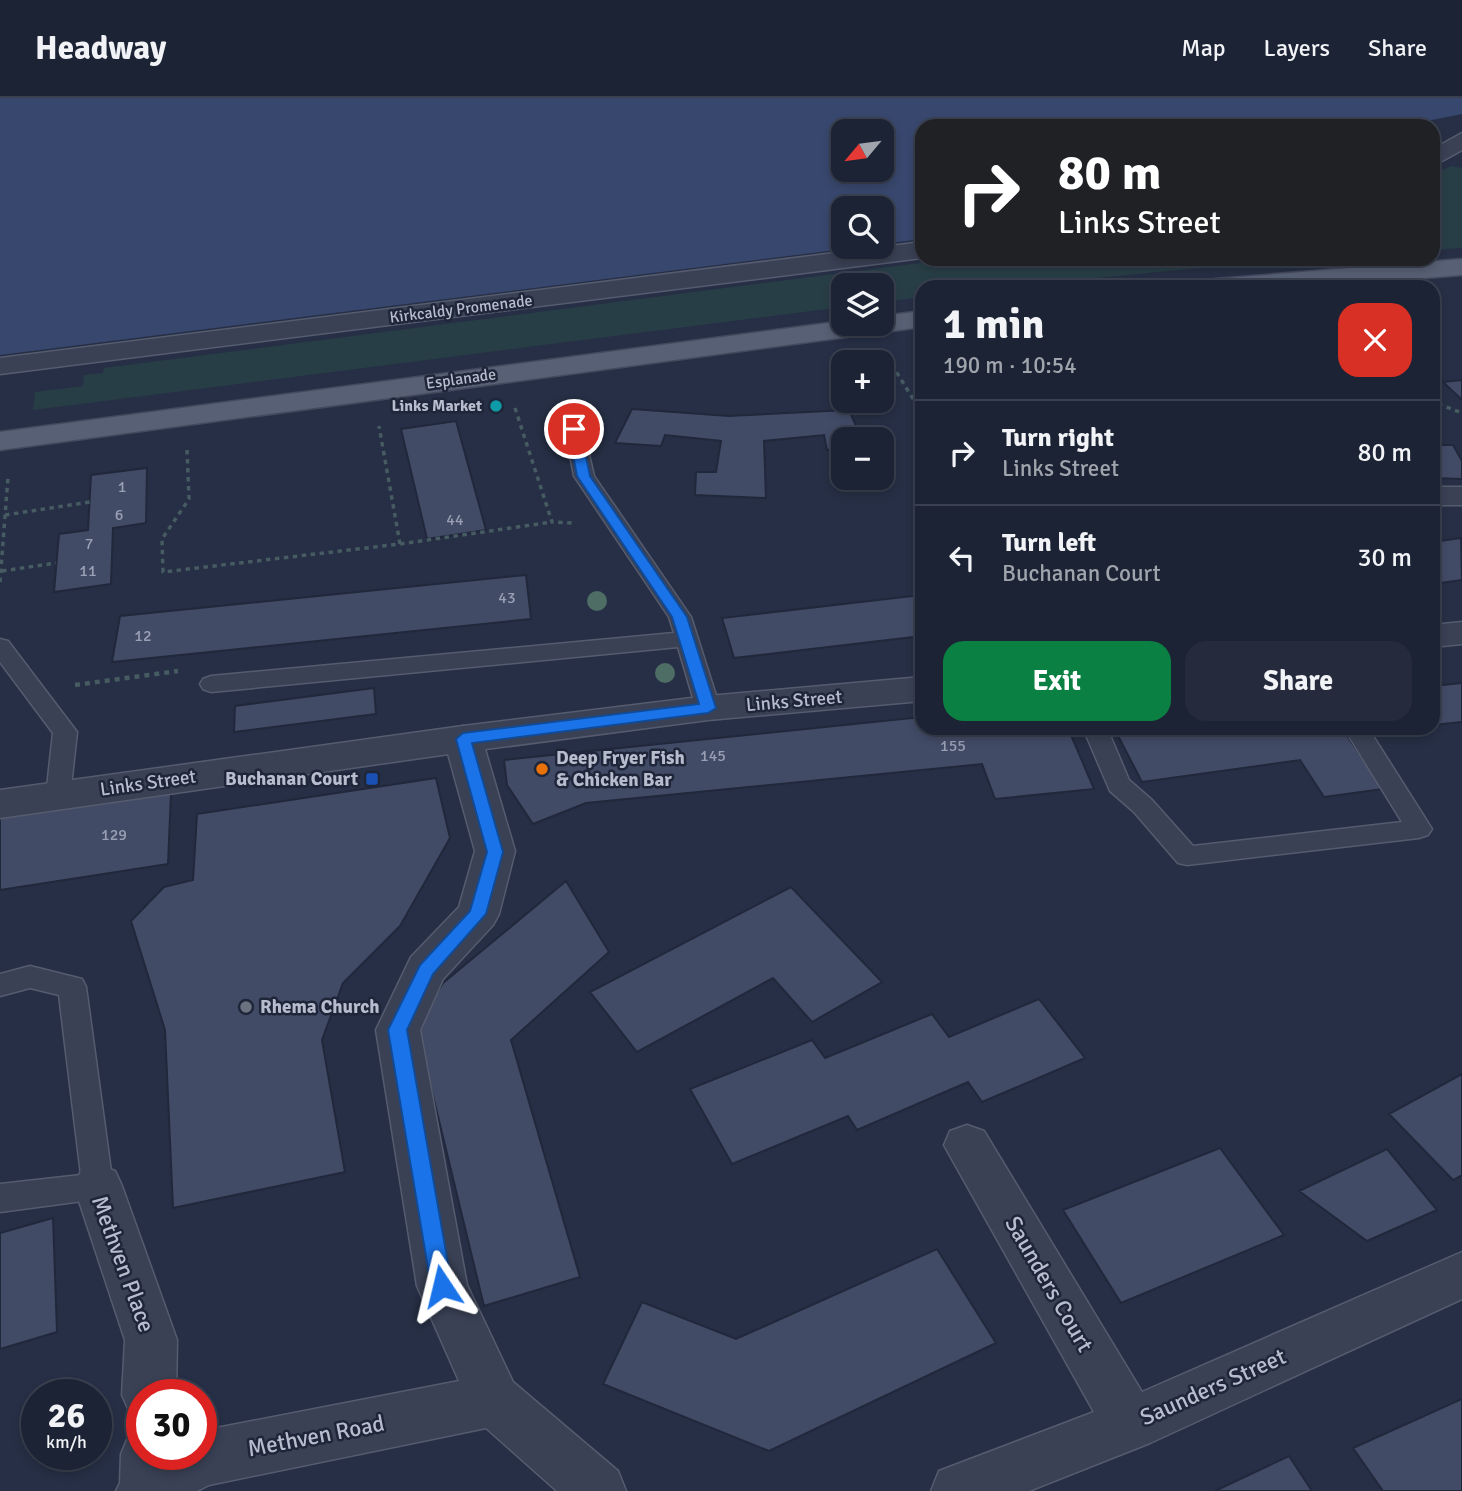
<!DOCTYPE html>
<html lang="en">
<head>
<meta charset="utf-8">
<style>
	:root { --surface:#1c2334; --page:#252b3c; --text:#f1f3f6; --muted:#a0a4ac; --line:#3a404f; --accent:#0b8043 }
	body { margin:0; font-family:Signika,sans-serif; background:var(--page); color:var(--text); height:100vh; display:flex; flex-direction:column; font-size:26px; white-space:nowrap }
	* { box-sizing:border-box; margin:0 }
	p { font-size:23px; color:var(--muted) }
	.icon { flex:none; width:38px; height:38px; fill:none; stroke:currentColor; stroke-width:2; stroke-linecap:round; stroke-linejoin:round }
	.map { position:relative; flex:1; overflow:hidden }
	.panel { position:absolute; left:915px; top:182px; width:525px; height:455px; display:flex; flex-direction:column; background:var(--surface); border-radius:21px; box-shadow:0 4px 10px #0003,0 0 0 2px var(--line) }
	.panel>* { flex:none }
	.banner { position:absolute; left:915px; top:21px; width:525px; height:147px; border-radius:21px; box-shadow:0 4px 10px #0003,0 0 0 2px var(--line); background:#202124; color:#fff; overflow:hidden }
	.needle { width:46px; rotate:241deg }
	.fabs { position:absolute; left:831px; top:21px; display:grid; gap:14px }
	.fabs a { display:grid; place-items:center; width:63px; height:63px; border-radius:14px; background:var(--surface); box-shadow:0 4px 10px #0003,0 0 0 2px var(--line); font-size:35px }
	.speed { position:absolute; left:21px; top:1281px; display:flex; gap:14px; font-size:35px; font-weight:700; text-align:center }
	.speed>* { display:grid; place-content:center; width:91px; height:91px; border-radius:50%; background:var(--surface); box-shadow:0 4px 10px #0003,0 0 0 2px var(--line); line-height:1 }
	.speed small { font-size:18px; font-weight:400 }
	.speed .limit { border:10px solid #d22; background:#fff; color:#111 }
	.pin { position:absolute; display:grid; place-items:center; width:60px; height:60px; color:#fff; margin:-30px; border:4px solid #fff; border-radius:50%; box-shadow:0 2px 7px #0007 }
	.me { position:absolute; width:77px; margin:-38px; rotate:350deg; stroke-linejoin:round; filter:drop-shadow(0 0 5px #0008) }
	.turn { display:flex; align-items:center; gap:24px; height:147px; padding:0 28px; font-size:32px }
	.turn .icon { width:91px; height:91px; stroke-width:2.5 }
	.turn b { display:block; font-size:49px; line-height:60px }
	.round { display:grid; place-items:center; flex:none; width:74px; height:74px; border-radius:21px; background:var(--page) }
	.overview { display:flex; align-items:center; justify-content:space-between; height:119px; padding:0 28px }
	h1 { font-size:42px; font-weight:800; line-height:52px }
	.button { display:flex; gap:14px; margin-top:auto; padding:14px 28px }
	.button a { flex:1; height:80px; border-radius:21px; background:var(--accent); color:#fff; font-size:28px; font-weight:800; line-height:80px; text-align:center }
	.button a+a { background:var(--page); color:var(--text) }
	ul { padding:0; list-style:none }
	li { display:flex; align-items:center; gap:21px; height:105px; padding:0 28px; border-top:2px solid var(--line) }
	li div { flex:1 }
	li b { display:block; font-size:26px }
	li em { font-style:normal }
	header { display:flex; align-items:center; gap:42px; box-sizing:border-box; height:98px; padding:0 35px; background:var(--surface); border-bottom:2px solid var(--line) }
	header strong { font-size:33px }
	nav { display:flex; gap:38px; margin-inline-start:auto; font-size:24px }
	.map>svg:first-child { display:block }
</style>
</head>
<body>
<header>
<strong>Headway</strong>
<nav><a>Map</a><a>Layers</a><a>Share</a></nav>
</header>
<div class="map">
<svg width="1462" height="1393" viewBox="0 0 1462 1393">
	<rect width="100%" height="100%" fill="#262f45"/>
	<path fill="#283e46" d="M1451,68L1462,70V150L1433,152V77Z
		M951,161H1293L1004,189H922V199L882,204V187H844L843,209L33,312L35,294L83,288L84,277L103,275L104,270Z"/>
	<path fill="#38476d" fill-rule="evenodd" d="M0,0H1462V16L1402,28H922V141L882,146V110H844V149H860L0,257ZM844,33H882V72H844Z"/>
	<path fill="#424b66" stroke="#21283c" stroke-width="2" d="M1462,282V302L1443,284Z
		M632,311L729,318L849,312L862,341H844V350L827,352L824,337L764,343L766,400L695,397L696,374H716L721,343L665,337L661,348L615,345Z
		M456,323L486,432L427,441L401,331Z
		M1433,347H1453L1462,363V381L1433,380Z
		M147,370L146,425L113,430L111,486L54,494L59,436L88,432L91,377Z
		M1461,440L1462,482L1433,486V444Z
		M526,477L531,521L112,564L120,518Z
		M921,497L922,538L734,560L722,520Z
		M1462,585V624L1433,627V588Z
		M374,590L376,616L234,634L235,608Z
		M922,619V630H1068L1094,691L995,701L982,666L586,705L533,726L507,687L504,662Z
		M1114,630H1342L1383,691L1324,699L1300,662L1142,684Z
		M436,680L450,740L400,828L343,885L322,942L345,1074L173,1110L165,932L131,823L164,789L193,782L197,716Z
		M171,695L168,766L0,792V720Z
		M566,783L609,854L511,942L580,1179L484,1208L416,928L443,885Z
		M791,789L882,884L812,924L773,880L637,954L590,894Z
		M1039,901L1085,960L982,1004L968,984L857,1032L848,1018L732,1066L690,991L812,942L825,960L932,916L949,939Z
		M1462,976V1077L1453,1082L1389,1016Z
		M1220,1050L1284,1137L1121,1205L1063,1112Z
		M1387,1051L1437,1112L1367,1143L1299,1093Z
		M53,1120L57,1234L0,1251V1135Z
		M937,1151L996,1245L769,1353L603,1286L642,1204L736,1241Z
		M1462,1301V1393H1383L1353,1350Z
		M1289,1358L1312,1393H1215Z"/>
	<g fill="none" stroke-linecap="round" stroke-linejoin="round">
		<g stroke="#565c6f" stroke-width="3">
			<path id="service" d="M574,325L583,331L594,378L691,519L720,610L716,615L708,618L700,615L696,610L678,549L211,594L203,591L200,586L203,581L211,578L674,535L669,519L574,378L565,331Z
				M0,541L8,543L77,634L70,698L67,704L58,707L49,704L46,698L53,635L0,564Z
				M1083,630H1107L1129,682L1152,702L1193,748L1402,724L1344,630H1368L1432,731L1428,737L1419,740L1187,767L1178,765L1134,714L1110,693Z
				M30,868L82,881L86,889L113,1088L109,1098L98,1101L0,1114V1086L81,1077L59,897L30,890L0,898V876Z"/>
		</g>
		<g stroke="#565c6f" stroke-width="3">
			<path id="pedestrian" d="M1462,35V52L1433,68V51Z
				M922,144V160L0,276V260Z"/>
		</g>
		<g stroke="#565c6f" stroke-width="3">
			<path id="minor" d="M1433,389H1462V407H1433Z
				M463,628L476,632L482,641L515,753L499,816L493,827L443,881L420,932L467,1187L513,1284L618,1373L626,1393H557L486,1330L209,1387L197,1393H116L120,1385L121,1356L129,1337L142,1331V1356H201V1333L459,1283L417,1188L376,932L411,859L459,809L475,753L444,641L450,632Z
				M967,1027L984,1033L1142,1294L1462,1154V1201L1150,1345L1029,1393H931L939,1373L1094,1314L944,1047L950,1033Z
				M98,1067L115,1073L122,1088L177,1242L176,1297H142V1320L130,1315L122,1297L125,1242L74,1088L81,1073Z"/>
		</g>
		<g stroke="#565c6f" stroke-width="3">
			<path id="tertiary" d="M1462,524V546L1433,549V527Z
				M922,579V603L708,622L463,654L0,720V692L463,628L708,598Z"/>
		</g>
		<g stroke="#444a5e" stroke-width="3">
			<path id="primary" d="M1462,161V177L1312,189H1203L1207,183L1216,181Z
				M922,213V229L0,352V334L844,223V226H882V218Z"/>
		</g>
		<path stroke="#465b62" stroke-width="3.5" stroke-dasharray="4.5 4.5" stroke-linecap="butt" d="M1433,254L1438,257
			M887,259L922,315
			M1433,298L1441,307L1462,315
			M515,310L552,424L574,425
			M187,352L189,401L162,441L163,474L400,446L379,328
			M5,417L90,404
			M400,446L552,424
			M2,473L56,465
			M0,484L8,379"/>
		<path stroke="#465b62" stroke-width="4.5" stroke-dasharray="5 5" stroke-linecap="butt" d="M75,587L178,573"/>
		<use href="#service" fill="#3a4155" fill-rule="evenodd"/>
		<use href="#pedestrian" fill="#3a4155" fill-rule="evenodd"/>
		<use href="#minor" fill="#3a4155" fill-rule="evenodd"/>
		<use href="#tertiary" fill="#3a4155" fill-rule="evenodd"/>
		<use href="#primary" fill="#586075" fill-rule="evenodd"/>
	</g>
	<g fill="#4d6d65">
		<circle cx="597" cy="503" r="10"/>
		<circle cx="665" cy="575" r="10"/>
	</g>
	<path fill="#1a73e8" stroke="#114b97" stroke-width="2" d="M574,327L580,331L590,378L687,519L716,610L708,615L472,645L503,754L486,816L433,876L407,932L452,1188L449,1195L442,1198L435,1195L431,1188L388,932L420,867L470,813L487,754L456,641L463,635L699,606L672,519L577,378L568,331Z"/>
	<circle fill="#0f9aa8" stroke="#1f263a" stroke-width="2.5" cx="496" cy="308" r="7"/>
	<circle fill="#e8710a" stroke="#1f263a" stroke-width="2.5" cx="542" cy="671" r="7"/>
	<rect fill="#1a4fb4" stroke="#1f263a" stroke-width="2.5" x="365" y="674" width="14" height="14" rx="3.5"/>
	<circle fill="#6b7280" stroke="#1f263a" stroke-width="2.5" cx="246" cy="909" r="7"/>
	<g text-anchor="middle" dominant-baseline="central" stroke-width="5" stroke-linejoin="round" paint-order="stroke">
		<g font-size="16" fill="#b8bdce" stroke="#1f263a">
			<text transform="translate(461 211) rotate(-7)">Kirkcaldy Promenade</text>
			<text transform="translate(461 281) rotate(-8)">Esplanade</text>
		</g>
		<g font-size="16" font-weight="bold" fill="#b8bdce" stroke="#1f263a" text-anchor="end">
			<text x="482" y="308">Links Market</text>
		</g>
		<g font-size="16" fill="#9aa0b4">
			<text x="122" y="389">1</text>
			<text x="119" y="417">6</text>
			<text x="455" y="422">44</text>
			<text x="89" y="446">7</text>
			<text x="88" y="473">11</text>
			<text x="507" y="500">43</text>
			<text x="143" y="538">12</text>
			<text x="953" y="648">155</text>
			<text x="713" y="658">145</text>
			<text x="114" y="737">129</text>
		</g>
		<g font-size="19" fill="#b8bdce" stroke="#1f263a">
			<text transform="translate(794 603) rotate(-5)">Links Street</text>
			<text transform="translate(148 685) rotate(-8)">Links Street</text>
		</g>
		<g font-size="19" font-weight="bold" fill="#b8bdce" stroke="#1f263a" text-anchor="start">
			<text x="556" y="660">Deep Fryer Fish<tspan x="556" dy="22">&amp; Chicken Bar</tspan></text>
			<text x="358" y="681" text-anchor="end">Buchanan Court</text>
			<text x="260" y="909">Rhema Church</text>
		</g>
		<g font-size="23" fill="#b8bdce" stroke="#1f263a">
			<text transform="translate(123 1166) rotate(70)">Methven Place</text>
			<text transform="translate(1049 1186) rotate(60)">Saunders Court</text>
			<text transform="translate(1213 1289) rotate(-24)">Saunders Street</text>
			<text transform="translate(316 1338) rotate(-11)">Methven Road</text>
		</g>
	</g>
</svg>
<div class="fabs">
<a><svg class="needle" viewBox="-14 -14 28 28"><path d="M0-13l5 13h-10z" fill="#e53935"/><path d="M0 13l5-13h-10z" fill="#a0a4ac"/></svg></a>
<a><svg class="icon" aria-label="search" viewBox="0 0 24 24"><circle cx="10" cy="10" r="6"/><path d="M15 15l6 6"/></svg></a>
<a><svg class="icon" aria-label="layers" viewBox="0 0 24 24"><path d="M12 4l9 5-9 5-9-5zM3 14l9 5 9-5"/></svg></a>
<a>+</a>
<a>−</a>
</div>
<div class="speed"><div>26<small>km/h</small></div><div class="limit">30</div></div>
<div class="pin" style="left:574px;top:331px;background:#d93025"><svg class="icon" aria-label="arrive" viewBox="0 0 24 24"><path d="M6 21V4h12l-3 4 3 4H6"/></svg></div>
<svg class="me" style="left:442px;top:1188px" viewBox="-20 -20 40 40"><path d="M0-17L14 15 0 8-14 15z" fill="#1a73e8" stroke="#fff" stroke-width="4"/></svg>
<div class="banner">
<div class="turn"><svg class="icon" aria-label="right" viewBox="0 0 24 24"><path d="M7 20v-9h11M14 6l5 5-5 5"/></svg><div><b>80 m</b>Links Street</div></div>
</div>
<section class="panel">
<div class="overview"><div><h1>1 min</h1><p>190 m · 10:54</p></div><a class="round" style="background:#d93025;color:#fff"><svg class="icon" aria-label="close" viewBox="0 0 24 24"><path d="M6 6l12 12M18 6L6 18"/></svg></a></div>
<ul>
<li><svg class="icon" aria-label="right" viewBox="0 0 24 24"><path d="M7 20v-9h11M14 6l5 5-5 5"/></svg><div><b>Turn right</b><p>Links Street</p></div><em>80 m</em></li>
<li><svg class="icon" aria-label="left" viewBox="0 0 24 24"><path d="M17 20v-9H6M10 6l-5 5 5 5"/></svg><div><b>Turn left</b><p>Buchanan Court</p></div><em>30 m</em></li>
</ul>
<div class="button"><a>Exit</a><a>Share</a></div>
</section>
</div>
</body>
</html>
